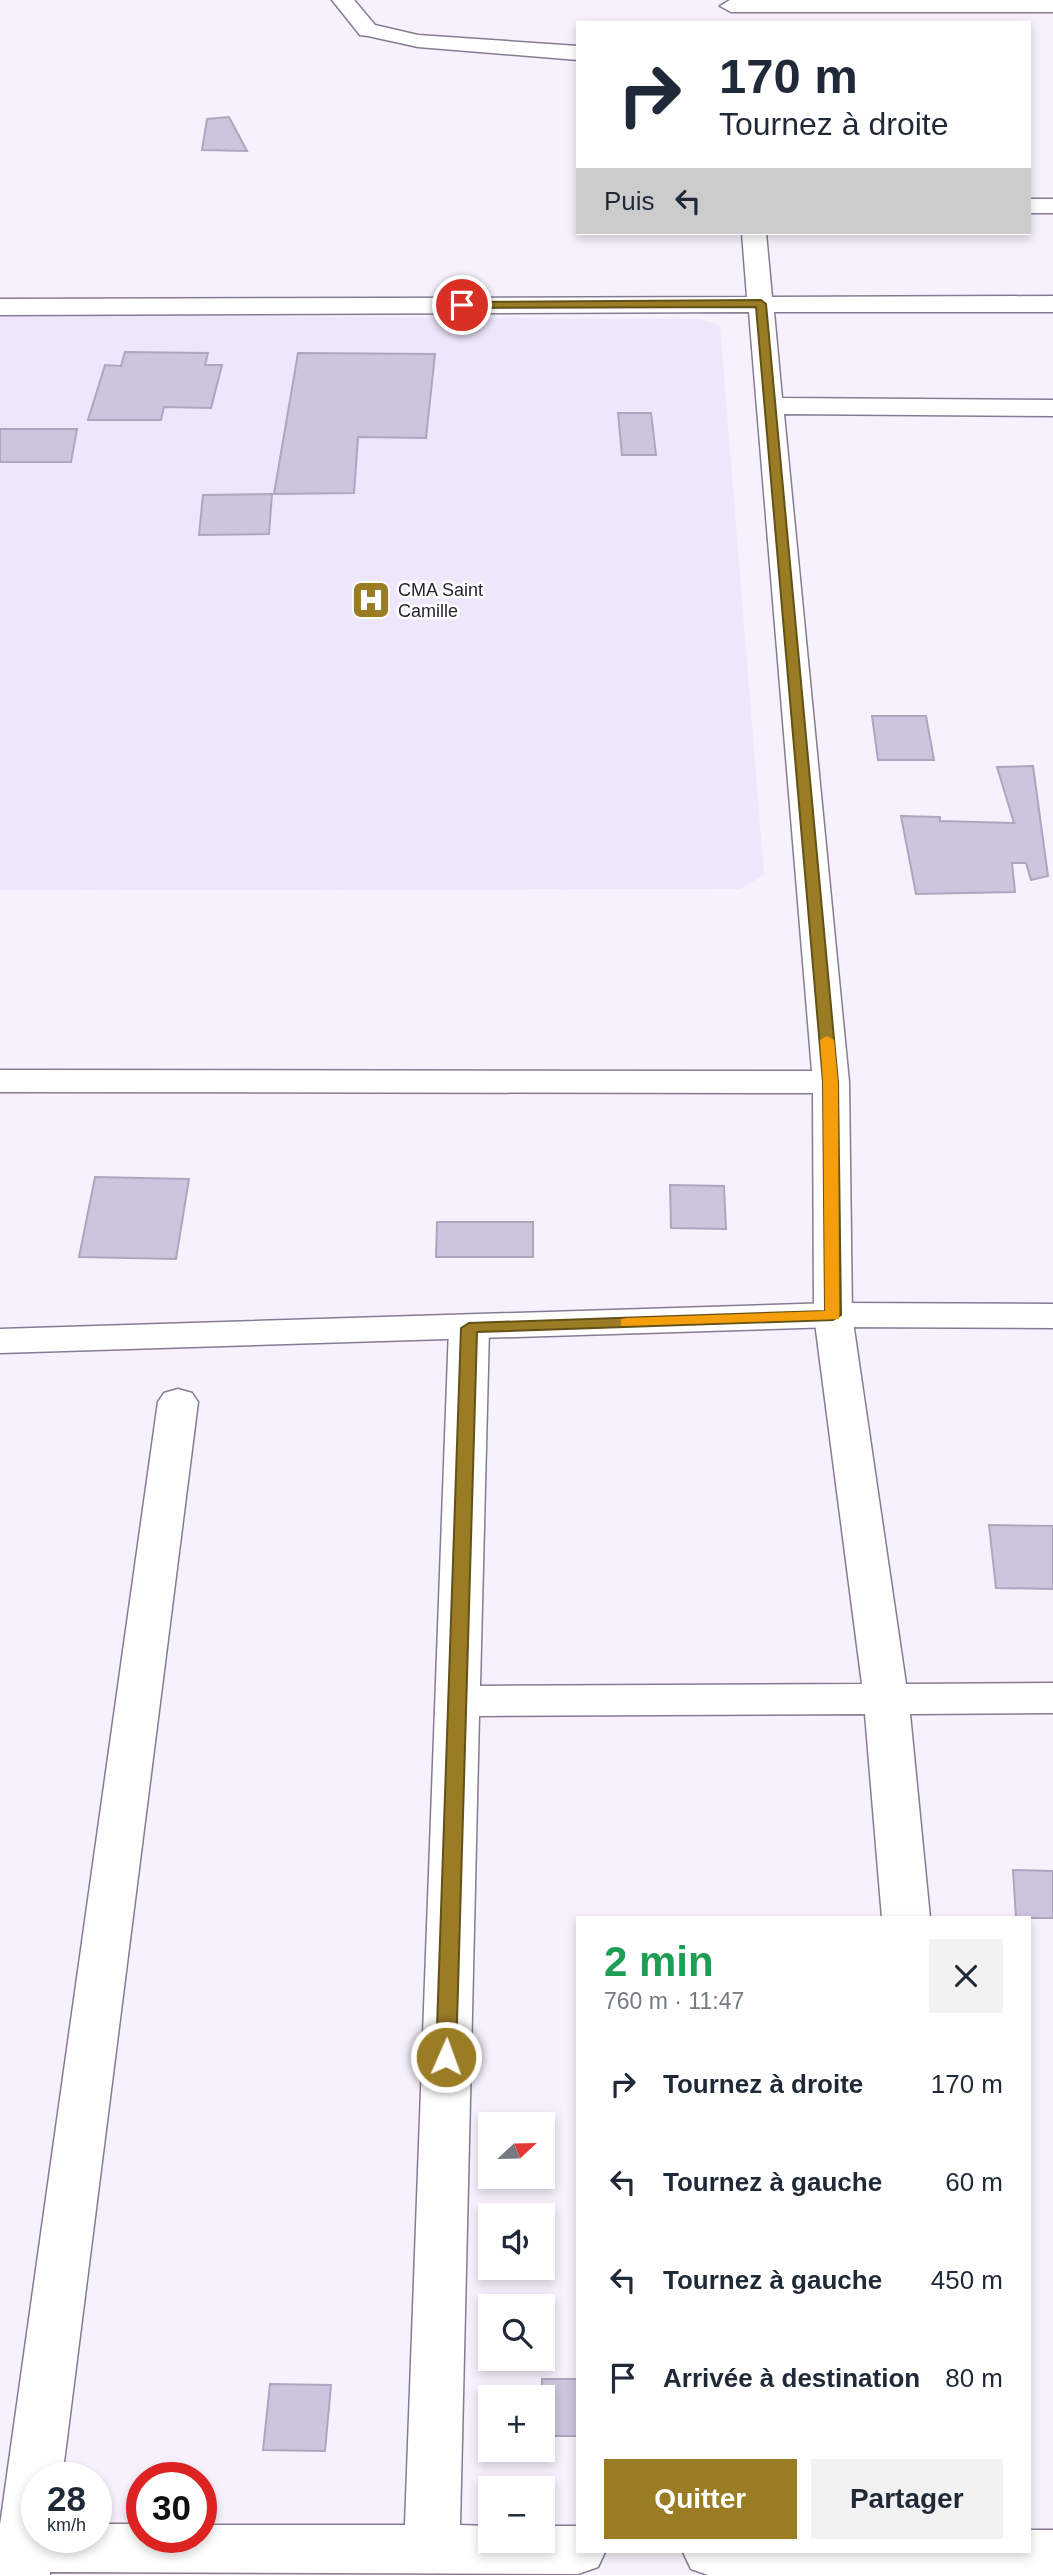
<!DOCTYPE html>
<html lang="fr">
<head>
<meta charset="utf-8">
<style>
	:root { --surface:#fff; --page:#f2f2f3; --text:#1f2937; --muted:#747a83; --accent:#9a7c25 }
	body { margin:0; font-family:Arial,sans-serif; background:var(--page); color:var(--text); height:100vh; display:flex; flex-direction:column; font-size:26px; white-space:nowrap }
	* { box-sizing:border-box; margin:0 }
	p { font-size:23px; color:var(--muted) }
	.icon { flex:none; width:38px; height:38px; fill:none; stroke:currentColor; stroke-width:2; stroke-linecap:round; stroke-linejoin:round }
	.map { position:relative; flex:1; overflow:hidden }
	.drawer { position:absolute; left:576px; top:1916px; width:455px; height:637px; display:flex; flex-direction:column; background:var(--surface); border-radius:0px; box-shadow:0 4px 10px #0003 }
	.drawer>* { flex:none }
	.guide { position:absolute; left:576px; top:21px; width:455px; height:214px; border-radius:0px; box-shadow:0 4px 10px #0003; background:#fff; color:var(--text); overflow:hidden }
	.needle { width:46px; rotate:68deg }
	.controls { position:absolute; left:478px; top:2112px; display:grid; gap:14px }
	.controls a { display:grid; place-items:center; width:77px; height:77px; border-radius:0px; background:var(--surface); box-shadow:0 4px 10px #0003; font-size:35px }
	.speed { position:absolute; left:21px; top:2462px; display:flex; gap:14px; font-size:35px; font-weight:700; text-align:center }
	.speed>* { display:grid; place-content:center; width:91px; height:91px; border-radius:50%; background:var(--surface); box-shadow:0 4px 10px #0003; line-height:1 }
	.speed small { font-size:18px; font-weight:400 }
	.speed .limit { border:10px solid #d22; background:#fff; color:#111 }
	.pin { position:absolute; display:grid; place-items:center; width:60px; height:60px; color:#fff; margin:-30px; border:4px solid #fff; border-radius:50%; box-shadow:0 2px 7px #0007 }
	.me { position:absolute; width:77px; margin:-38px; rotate:2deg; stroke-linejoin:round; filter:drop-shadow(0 0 5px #0008) }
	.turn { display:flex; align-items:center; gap:24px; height:147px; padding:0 28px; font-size:32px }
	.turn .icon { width:91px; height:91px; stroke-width:2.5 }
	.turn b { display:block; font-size:49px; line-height:60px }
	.then { display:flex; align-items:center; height:66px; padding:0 28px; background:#0003; gap:14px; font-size:26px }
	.round { display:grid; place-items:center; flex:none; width:74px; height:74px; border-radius:0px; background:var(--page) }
	.head { display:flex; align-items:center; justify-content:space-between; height:119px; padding:0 28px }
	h1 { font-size:42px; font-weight:700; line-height:52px; color:#1e9e55 }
	.cta { display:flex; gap:14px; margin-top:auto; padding:14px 28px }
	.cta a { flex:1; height:80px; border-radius:0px; background:var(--accent); color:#fff; font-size:28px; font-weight:700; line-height:80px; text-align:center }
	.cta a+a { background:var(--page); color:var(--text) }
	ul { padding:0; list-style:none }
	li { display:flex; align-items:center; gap:21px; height:98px; padding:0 28px }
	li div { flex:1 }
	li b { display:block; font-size:26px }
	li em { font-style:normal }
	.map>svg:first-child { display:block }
</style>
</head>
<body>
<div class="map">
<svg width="1053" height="2575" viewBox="0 0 1053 2575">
	<rect width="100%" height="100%" fill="#f6f1fc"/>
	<path fill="#eee6fb" d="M0,315L701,319L720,326L764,875L740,889L0,890Z"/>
	<path fill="#cec4de" stroke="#afa5be" stroke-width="2" d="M229,117L247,151L202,150L207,119Z
		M125,352L208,353L205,365H222L211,408L164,407L161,420H88L105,365L121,366Z
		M298,353L435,354L426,438L358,437L354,493L274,494Z
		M618,413H651L656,455H622Z
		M0,429H77L71,462H0Z
		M272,494L269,534L199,535L203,495Z
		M872,716H926L934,760H878Z
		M1033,766L1048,876L1031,880L1026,863H1012L1015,892L916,894L901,816L940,817V821L1014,823L997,767Z
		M95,1177L189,1179L176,1259L79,1257Z
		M670,1185L724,1186L726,1229L671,1228Z
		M437,1222H533V1257H436Z
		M989,1525L1053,1526V1589L996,1588Z
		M1013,1870L1053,1871V1918H1016Z
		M542,2379H578V2436H542Z
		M270,2384L331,2385L325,2451L263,2450Z"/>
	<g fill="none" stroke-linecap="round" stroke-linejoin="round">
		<g stroke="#857c94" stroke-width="3">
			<path id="minor" d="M332,0H354L375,25L418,35L578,46V60L418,47L368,36L360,35Z
				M730,0H1053V12H731L720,6Z
				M1029,199H1053V213H1029Z
				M742,233H766L772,297L1053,296V312H774L782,398L1053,400V416L784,414L849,1082L852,1315L906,1684L1053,1683V1713L910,1714L930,1918H882L865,1714L479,1716L460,2525L490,2526V2541H542V2526H578V2552H605L598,2567L578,2574L50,2572V2575H0V2525L158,1402L164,1393L178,1389L192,1393L198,1402L62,2478H37V2538H96V2524H142V2538H201V2525H405L449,1328L455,1320L469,1316L483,1320L489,1328L480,1686L862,1684L814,1315L813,1093L0,1092V1070L812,1071L749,312L0,315V299L747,297Z
				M1029,2530H1053V2575H708L691,2569L683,2552H1029Z"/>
		</g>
		<g stroke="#857c94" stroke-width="3">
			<path id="highway" d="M833,1303L1053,1304V1328L833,1327L0,1353V1329Z"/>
		</g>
		<use href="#minor" fill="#fff" fill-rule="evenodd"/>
		<use href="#highway" fill="#fff" fill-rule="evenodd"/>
	</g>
	<path fill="#9a7c25" stroke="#645118" stroke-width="2" d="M761,300L766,304L838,1082L841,1315L833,1320L477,1332L456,2057L453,2062H439L436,2057L461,1328L469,1323L825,1311L823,1082L756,307L462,308L457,305L462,302Z"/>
	<path fill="#f59e0b" d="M827,1036L834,1040L838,1082L839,1319L621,1326V1319L627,1318L825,1311L823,1082L820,1040Z"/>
	<defs>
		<g id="hospital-square" transform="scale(2.0125)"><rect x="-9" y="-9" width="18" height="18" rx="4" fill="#9a7c25" stroke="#fff"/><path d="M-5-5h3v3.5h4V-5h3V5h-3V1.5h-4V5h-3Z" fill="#fff"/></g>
	</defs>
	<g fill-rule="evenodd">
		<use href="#hospital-square" x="371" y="600"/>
	</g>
	<g text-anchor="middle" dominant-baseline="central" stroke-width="5" stroke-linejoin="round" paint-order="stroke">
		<g font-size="18" fill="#27232d" stroke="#fff" text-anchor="start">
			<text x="398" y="590">CMA Saint<tspan x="398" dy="21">Camille</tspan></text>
		</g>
	</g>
</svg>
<div class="controls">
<a><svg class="needle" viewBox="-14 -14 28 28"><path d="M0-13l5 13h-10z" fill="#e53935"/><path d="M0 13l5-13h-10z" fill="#747a83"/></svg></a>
<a><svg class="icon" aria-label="sound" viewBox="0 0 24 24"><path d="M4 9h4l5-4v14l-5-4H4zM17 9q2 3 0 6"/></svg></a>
<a><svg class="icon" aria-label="search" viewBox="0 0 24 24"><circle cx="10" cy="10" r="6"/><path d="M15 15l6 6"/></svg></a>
<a>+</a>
<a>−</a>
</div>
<div class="speed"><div>28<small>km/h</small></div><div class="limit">30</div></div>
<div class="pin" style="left:462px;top:305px;background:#d93025"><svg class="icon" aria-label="arrive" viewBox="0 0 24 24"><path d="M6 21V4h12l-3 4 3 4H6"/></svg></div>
<svg class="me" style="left:446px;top:2057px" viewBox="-20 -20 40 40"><circle r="17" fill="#9a7c25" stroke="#fff" stroke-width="3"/><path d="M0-11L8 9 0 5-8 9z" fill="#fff"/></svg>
<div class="guide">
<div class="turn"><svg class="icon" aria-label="right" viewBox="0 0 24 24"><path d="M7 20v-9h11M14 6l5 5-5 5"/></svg><div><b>170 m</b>Tournez à droite</div></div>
<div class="then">Puis<svg class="icon" aria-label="left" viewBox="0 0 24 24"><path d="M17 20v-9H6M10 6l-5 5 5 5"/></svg></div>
</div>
<section class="drawer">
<div class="head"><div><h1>2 min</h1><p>760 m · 11:47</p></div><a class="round"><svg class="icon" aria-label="close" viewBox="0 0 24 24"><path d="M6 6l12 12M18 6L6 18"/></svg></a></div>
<ul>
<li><svg class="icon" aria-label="right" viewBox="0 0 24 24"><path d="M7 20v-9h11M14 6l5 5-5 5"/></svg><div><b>Tournez à droite</b></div><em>170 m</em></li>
<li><svg class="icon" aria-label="left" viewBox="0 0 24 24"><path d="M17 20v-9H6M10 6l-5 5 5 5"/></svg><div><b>Tournez à gauche</b></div><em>60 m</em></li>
<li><svg class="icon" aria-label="left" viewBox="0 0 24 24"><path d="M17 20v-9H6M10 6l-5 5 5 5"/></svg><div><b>Tournez à gauche</b></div><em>450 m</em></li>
<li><svg class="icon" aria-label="arrive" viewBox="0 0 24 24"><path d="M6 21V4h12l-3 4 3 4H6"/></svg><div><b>Arrivée à destination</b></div><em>80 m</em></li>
</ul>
<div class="cta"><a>Quitter</a><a>Partager</a></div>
</section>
</div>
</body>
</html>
